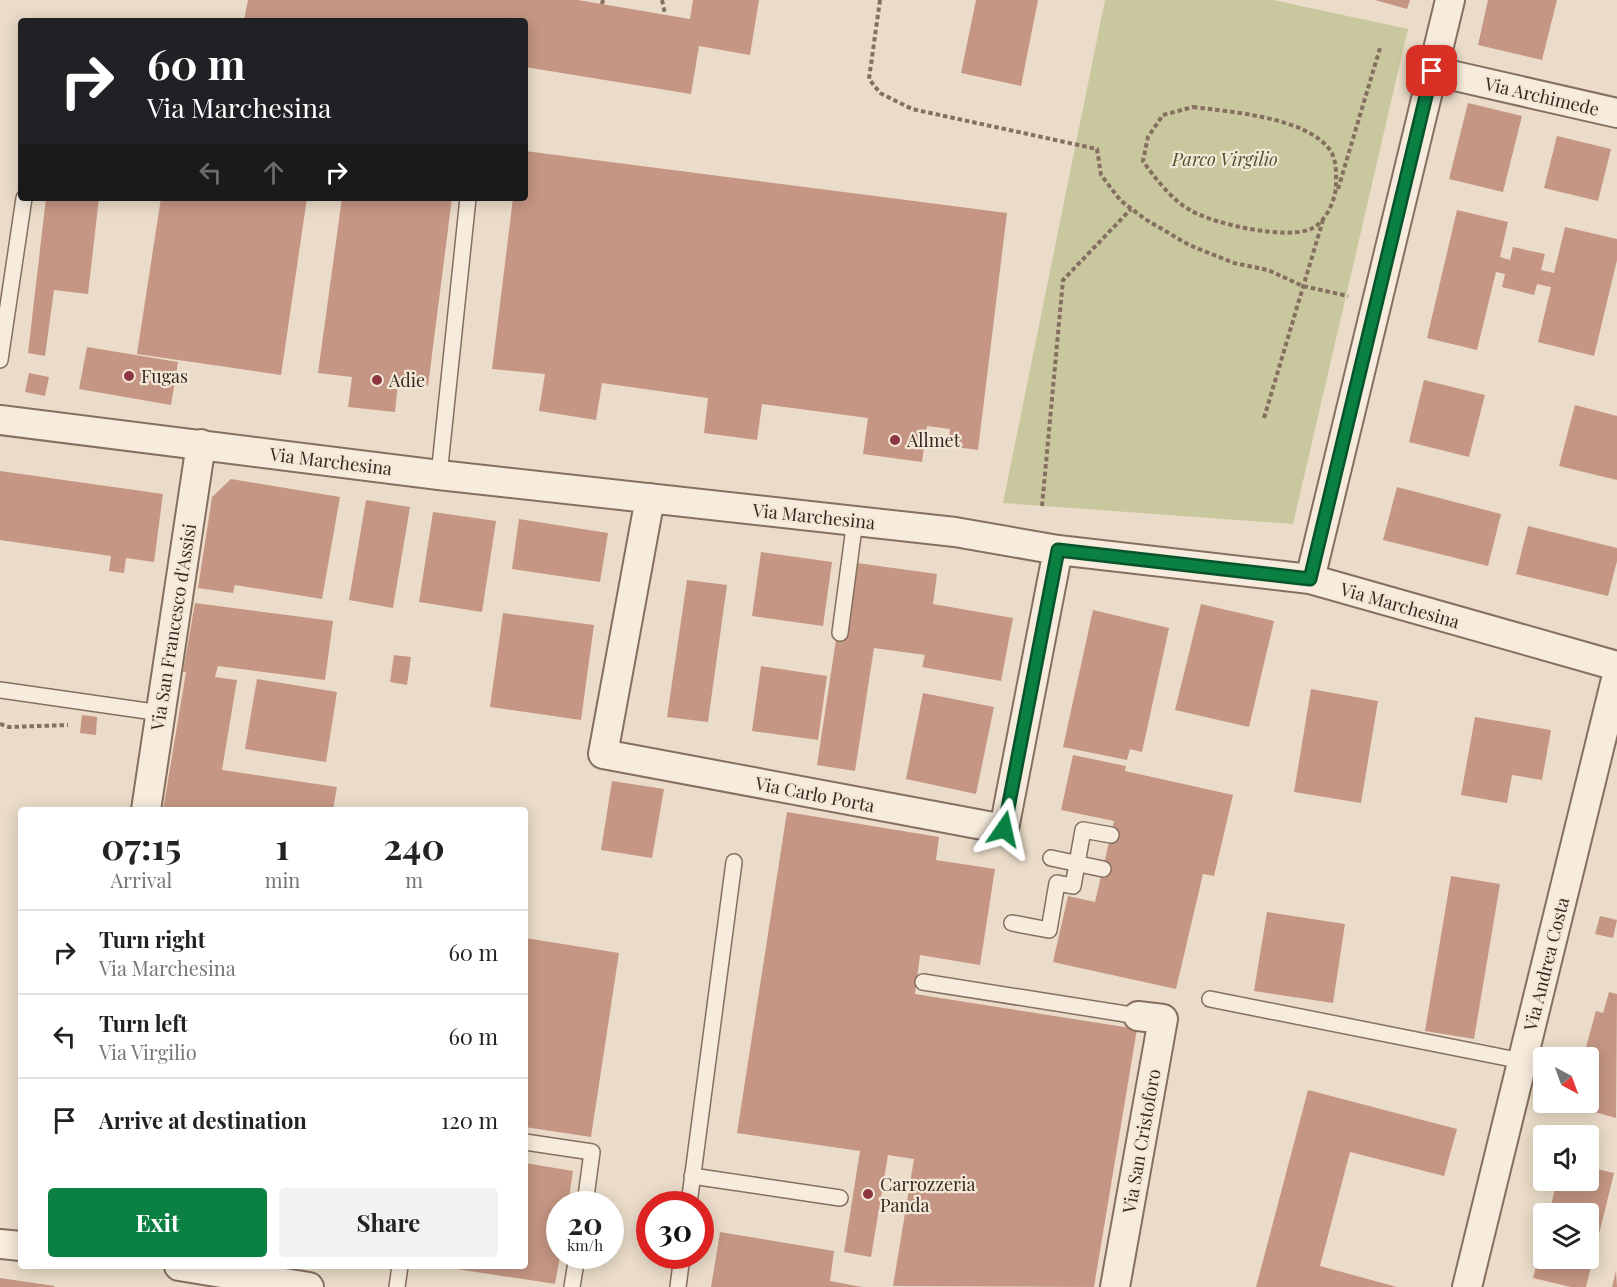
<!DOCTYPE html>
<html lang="en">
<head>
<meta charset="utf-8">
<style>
	:root { --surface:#fff; --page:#f2f2f2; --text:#222; --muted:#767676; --line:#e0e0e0; --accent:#0b8043 }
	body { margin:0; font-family:"Playfair Display",serif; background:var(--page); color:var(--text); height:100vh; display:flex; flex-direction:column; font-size:22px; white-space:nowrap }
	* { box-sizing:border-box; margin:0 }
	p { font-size:20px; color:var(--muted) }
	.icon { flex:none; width:33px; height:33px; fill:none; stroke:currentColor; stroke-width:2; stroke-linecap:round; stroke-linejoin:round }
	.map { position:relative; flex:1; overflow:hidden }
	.sheet { position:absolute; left:18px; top:807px; width:510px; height:462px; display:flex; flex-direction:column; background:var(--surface); border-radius:6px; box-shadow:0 3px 15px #0003 }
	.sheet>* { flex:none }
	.hud { position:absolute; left:18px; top:18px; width:510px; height:183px; border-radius:6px; box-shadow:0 3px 15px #0003; background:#202124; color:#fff; overflow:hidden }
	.needle { width:39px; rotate:139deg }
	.buttons { position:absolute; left:1533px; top:1047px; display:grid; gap:12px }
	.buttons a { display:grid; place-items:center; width:66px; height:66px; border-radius:6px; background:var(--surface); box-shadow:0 3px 15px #0003; font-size:30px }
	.speed { position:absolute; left:546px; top:1191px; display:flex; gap:12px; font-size:30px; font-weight:700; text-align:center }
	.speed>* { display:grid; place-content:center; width:78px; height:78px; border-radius:50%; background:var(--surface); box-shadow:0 3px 15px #0003; line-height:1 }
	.speed small { font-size:15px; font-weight:400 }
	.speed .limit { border:9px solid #d22; background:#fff; color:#111 }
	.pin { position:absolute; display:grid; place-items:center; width:51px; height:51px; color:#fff; margin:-26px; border-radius:12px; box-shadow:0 3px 9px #0006 }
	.me { position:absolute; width:66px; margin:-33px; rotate:11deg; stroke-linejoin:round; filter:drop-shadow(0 0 4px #0008) }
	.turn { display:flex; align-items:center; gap:21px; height:126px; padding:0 30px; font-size:27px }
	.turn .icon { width:78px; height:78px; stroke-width:2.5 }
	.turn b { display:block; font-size:42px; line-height:51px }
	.lanes { display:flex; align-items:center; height:57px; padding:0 30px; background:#0003; justify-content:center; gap:30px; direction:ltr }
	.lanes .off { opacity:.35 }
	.eta { display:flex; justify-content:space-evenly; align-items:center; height:102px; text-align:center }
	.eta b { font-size:36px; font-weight:700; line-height:42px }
	.cta { display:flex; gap:12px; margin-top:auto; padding:12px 30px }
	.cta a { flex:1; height:69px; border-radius:6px; background:var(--accent); color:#fff; font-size:24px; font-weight:700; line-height:69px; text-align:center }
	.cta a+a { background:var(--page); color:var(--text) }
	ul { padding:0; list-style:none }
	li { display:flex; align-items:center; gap:18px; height:84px; padding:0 30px; border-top:2px solid var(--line) }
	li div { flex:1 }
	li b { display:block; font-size:22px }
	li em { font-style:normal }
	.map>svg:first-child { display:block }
</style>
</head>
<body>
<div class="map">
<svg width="1617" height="1287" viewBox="0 0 1617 1287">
	<rect width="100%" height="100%" fill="#ebdcc9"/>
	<path fill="#c8c79e" d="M1105,0H1273L1408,29L1293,524L1003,503Z"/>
	<path fill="#c59683" d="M248,0H578L690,19L693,0H759L750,55L699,46L691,94L525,67V21H248L244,20Z
		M976,0H1038L1021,86L961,73Z
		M1375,0H1410L1407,9Z
		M1488,0H1557L1542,60L1478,45Z
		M1468,103L1522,116L1503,192L1449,179Z
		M1557,136L1611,149L1598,201L1544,188Z
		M525,151L1007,213L978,450L948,446L950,429L927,426L922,462L863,454L868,418L762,404L757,440L704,433L708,398L602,383L596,420L539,411L545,374L492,369L513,198H525Z
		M46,198H99L88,294L54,290L45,356L28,353Z
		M161,198H307L281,375L137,354Z
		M342,198H452L428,386L398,383L395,412L348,407L352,377L318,373Z
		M1457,210L1508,222L1500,257L1510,260L1513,247L1545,254L1541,270L1554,273L1565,227L1617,239V260L1594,356L1538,342L1551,287L1537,284L1534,295L1502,287L1505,274L1496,272L1477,350L1427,338Z
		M87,347L178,362L171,405L79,389Z
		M29,373L49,377L45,396L25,392Z
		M1424,380L1485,395L1469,457L1409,442Z
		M1575,405L1617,416V480L1559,466Z
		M0,471L163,494L154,562L126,558L124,573L109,571L111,556L0,540Z
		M231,479L340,497L322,599L235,585L233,593L198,588L212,497Z
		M1397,487L1501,514L1488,566L1383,540Z
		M366,500L410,507L393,608L349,600Z
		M433,512L496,521L482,612L419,602Z
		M519,519L608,533L600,582L512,569Z
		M1528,526L1617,548V561L1608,596L1516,574Z
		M761,552L832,562L823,626L752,616Z
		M857,563L937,574L933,604L1013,618L1001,681L922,667L925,655L874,648L855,771L817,765L837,633Z
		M687,580L727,585L708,722L667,717Z
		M195,603L333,621L325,680L218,666L215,677L237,680L222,770L337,787L333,810H163L186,672H183Z
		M1201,604L1274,621L1249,727L1175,710Z
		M1093,610L1169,628L1142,752L1130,749L1127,760L1063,747Z
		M503,613L594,625L581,720L490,707Z
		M394,655L411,657L407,685L390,682Z
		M761,666L827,676L818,740L752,731Z
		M257,679L337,692L326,762L245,749Z
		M1311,689L1378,701L1361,803L1294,792Z
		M923,693L994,707L976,794L906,779Z
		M82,715L97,717L96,735L80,733Z
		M1475,717L1551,730L1542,780L1512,775L1507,803L1461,795Z
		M1073,755L1126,766L1125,771L1233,795L1214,876L1203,874L1176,989L1053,962L1068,896L1095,902L1114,821L1061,810Z
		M612,781L664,789L652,858L601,850Z
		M787,812L939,837L936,860L995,869L980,965L920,955L915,994L1137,1029L1094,1287L893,1286L914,1159L888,1155L871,1257L844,1252L860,1151L737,1133Z
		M1451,876L1500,884L1474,1039L1425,1031Z
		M1267,912L1345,924L1333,1003L1254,991Z
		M1600,916L1617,920L1613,938L1595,934Z
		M525,938L619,953L591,1137L525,1127Z
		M1609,992L1617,994L1616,1118L1591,1111L1593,1102L1588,1101V1058H1583L1596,1011L1603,1013Z
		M1308,1090L1457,1129L1444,1176L1350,1152L1320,1266L1397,1287H1256Z
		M525,1163L573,1171L568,1204H560V1256L555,1284L443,1267L525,1266Z
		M1588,1167L1614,1173L1586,1287H1571L1533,1278L1543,1239L1544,1258H1588V1214H1549L1557,1180H1588Z
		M720,1232L834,1251L830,1281L862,1287H711Z
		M1616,1271L1617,1287H1612Z
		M0,1278L55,1286L54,1287H0Z"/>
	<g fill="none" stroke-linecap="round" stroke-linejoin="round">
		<g stroke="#856f5f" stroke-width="18">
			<path id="service" d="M0,360L24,198
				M439,475L468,198
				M840,633L855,520
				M0,690L161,713
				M1051,858L1103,869
				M1012,923L1049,930L1057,883L1073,886L1083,830L1111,835
				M923,982L1138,1016
				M1210,999L1522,1061
				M525,1142L592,1152L585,1204
				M692,1176L840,1198
				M689,1204L734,862
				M397,1287L400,1266
				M572,1287L577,1256
				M678,1287L682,1256"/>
		</g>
		<g stroke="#856f5f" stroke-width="32">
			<path id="minor" d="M1433,71L1617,113
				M0,420L439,475L955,532L1058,550L1310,579L1617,666
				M650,498L603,754L1004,829L1058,550
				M1310,579L1450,0
				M146,810L201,444
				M0,1244L21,1246
				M179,1266L309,1287
				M1115,1287L1163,1019L1138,1016
				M1467,1287L1617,675"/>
		</g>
		<path stroke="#856f5f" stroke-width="4" stroke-dasharray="4.5 3" stroke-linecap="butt" d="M662,0L665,14
			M880,0L869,79L880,93L912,109L1097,149L1101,175L1121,201L1145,219L1189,245L1234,263L1268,270L1303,286L1348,296
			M602,4L603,0
			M1193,107C1231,112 1306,117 1330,150C1337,160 1336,174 1336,185C1336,199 1326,221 1313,228C1289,241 1213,224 1190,210C1173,201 1153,176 1143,161L1148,137L1163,115Z
			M1338,189L1380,48
			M1264,418L1323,220
			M1042,506L1063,280L1131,209
			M0,724L9,727L68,725"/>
		<use href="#service" stroke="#f6ebdc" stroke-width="15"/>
		<use href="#minor" stroke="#f6ebdc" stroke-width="28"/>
	</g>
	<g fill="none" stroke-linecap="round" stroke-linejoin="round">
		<g stroke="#07532c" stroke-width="15">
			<path id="route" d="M1004,829L1058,550L1310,579L1432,71"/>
		</g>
		<use href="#route" stroke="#0b8043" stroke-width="10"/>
	</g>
	<g fill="#8f3542" stroke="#f3e8d8" stroke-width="2">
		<circle cx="129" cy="376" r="6"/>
		<circle cx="377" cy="380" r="6"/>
		<circle cx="895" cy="440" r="6"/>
		<circle cx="868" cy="1194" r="6"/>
	</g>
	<g text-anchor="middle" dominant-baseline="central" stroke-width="4.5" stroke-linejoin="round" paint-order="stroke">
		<g font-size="18" fill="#372921" stroke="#f3e8d8">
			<text transform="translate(1542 96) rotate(13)">Via Archimede</text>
			<text transform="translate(331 461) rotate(7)">Via Marchesina</text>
			<text transform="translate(814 516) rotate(6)">Via Marchesina</text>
			<text transform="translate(1400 605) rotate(16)">Via Marchesina</text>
			<text transform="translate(173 627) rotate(-81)">Via San Francesco d'Assisi</text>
			<text transform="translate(815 794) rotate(11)">Via Carlo Porta</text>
			<text transform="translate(1546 964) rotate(-76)">Via Andrea Costa</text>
			<text transform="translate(1141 1141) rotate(-80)">Via San Cristoforo</text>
		</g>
		<g font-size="18" font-style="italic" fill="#4d522a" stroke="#f3e8d8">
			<text x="1225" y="159">Parco Virgilio</text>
		</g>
		<g font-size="18" fill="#372921" stroke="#f3e8d8" text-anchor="start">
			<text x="141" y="376">Fugas</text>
			<text x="389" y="380">Adie</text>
			<text x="907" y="440">Allmet</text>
			<text x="880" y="1184">Carrozzeria<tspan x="880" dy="21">Panda</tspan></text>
		</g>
	</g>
</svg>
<div class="buttons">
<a><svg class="needle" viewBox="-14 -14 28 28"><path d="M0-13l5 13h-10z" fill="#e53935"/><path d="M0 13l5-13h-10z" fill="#767676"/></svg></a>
<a><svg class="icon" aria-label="sound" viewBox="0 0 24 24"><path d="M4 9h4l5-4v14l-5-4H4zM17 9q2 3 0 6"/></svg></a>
<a><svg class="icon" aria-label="layers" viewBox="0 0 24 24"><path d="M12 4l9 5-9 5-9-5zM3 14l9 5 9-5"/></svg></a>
</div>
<div class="speed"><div>20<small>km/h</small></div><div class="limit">30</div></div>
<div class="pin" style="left:1432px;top:71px;background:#d93025"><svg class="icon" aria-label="arrive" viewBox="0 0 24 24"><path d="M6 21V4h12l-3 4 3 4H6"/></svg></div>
<svg class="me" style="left:1004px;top:829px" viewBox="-20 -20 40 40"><path d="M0-17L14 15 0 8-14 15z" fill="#0b8043" stroke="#fff" stroke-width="4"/></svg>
<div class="hud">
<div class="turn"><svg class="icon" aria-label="right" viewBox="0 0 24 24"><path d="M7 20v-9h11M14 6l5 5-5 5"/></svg><div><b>60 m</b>Via Marchesina</div></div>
<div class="lanes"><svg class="icon off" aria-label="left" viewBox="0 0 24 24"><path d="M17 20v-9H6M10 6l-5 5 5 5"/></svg><svg class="icon off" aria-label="ahead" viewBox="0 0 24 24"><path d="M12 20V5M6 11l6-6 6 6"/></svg><svg class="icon" aria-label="right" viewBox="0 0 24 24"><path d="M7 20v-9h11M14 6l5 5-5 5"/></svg></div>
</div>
<section class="sheet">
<div class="eta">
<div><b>07:15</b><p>Arrival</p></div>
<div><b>1</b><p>min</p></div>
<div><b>240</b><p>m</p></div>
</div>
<ul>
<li><svg class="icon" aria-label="right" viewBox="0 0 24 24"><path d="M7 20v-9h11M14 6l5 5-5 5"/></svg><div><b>Turn right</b><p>Via Marchesina</p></div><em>60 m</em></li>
<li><svg class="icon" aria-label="left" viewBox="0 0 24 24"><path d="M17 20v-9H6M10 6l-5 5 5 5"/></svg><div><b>Turn left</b><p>Via Virgilio</p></div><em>60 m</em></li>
<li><svg class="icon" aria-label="arrive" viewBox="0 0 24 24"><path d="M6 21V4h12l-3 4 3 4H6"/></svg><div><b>Arrive at destination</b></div><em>120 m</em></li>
</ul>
<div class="cta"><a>Exit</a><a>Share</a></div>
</section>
</div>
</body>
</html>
